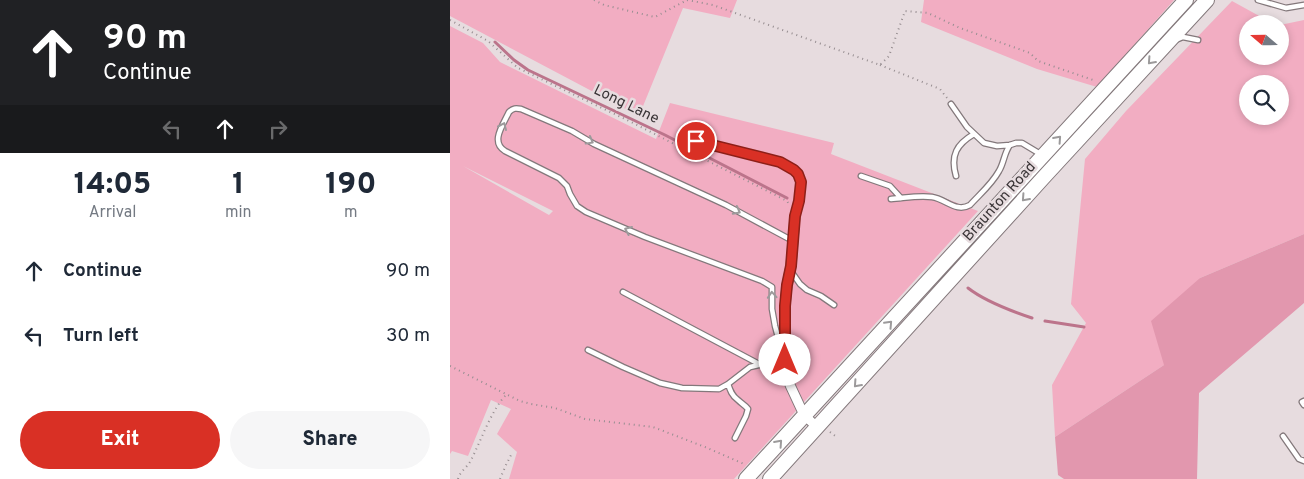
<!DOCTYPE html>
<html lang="en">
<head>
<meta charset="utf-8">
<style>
	:root { --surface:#fff; --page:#f6f6f7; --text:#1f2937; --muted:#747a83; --accent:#d93025 }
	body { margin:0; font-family:Overpass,sans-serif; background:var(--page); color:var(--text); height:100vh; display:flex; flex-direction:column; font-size:19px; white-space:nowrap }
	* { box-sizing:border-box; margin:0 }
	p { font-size:16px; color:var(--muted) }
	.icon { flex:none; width:28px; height:28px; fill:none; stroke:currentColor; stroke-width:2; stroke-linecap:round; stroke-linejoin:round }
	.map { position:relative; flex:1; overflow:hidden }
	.drawer { display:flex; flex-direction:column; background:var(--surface); width:450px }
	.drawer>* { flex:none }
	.top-card { background:#202124; color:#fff; overflow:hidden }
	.needle { width:32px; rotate:290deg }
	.buttons { position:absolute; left:789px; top:15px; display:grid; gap:10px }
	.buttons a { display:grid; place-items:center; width:50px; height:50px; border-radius:50%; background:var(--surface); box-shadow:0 2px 8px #0003; font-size:25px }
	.pin { position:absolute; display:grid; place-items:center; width:42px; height:42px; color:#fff; margin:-21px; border:2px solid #fff; border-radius:50%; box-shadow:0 1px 5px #0007 }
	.me { position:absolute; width:55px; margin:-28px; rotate:0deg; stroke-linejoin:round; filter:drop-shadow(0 0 4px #0008) }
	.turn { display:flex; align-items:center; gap:18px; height:105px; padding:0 20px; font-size:22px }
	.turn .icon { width:65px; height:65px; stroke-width:2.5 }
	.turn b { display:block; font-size:35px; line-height:42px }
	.lanes { display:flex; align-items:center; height:48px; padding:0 20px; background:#0003; justify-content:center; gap:25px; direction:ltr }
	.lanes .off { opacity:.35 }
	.eta { display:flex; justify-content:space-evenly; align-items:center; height:85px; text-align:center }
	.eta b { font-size:30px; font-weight:800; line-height:35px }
	.button { display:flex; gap:10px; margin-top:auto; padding:10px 20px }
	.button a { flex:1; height:58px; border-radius:30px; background:var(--accent); color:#fff; font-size:20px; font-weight:800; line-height:58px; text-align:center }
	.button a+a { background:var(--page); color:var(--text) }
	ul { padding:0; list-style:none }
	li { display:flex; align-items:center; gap:15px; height:65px; padding:0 20px }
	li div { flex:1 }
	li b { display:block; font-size:19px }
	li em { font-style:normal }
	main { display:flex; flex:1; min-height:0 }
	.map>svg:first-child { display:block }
</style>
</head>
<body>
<main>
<section class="drawer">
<div class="top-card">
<div class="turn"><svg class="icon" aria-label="ahead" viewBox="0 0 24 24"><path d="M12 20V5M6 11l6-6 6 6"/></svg><div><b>90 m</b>Continue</div></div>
<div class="lanes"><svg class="icon off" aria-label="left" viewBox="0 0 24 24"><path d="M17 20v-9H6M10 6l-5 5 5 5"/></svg><svg class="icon" aria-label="ahead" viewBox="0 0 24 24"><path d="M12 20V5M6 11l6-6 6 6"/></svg><svg class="icon off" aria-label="right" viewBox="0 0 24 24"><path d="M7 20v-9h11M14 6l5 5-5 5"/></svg></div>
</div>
<div class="eta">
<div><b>14:05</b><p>Arrival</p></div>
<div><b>1</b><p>min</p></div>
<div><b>190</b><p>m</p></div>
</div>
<ul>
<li><svg class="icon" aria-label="ahead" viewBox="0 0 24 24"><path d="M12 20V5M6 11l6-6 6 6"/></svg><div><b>Continue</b></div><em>90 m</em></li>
<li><svg class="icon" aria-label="left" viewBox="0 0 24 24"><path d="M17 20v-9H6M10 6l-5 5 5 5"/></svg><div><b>Turn left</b></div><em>30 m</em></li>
</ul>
<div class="button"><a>Exit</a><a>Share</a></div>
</section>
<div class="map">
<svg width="854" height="479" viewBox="0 0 854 479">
	<rect width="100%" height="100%" fill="#e7dcdf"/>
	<path fill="#f2adc2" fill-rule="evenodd" d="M0,0H287L280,18L233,8L189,116L0,16Z
		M474,0H724L647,87L587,69L471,22Z
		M782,1L824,24H798V56H830V25L854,20V234L750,278L714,365L605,437L602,385L636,323L621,304L635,159L676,111ZM798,84H830V116H798Z
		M0,26L33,43L50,62L206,139L220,103L384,143L381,154L528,211L364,391L284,479H59L67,452L47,434L61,409L41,400L18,456L2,451L0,454ZM13,166L103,211L99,215Z"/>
	<path fill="#e297ae" d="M854,234V303L749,393L747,479H614L608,475L605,437L714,365L701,321L750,278Z"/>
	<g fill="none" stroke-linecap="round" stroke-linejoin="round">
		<path stroke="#bc748b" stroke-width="3" d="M45,42L64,60L78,70L215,135L337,198
			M518,288C536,302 561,311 582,318
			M595,321L634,327"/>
		<g stroke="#83787b" stroke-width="7">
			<path id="service" d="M808,0L836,8L854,5
				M728,39L733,37L748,40
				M501,104L517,127L534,143L547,146L560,145L566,143H572L592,155
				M229,137L330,162C335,165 340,167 344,170C356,180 350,204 345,216
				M411,176L440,186L451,198
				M506,176C500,155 507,144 524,134
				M441,199C455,198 469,195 482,197C496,199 506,213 520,205C530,194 542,184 549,171C554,163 554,153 560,145
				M340,273L343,274L350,284L357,290L371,296L384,305
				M173,292L309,364
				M138,350L173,367L210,383L232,388L269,389L278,384L300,367L335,359
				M332,352L325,326L322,309V287L312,281L195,237L136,212L127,206L120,194L117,186L109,178L55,151C40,142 53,125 59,112C63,108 66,108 71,109L122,131L144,144L276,205L343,241
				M278,384C280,390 282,396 288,400C292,404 294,404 298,409L296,416L285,438
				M854,401L852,402L854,405
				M833,436L849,459L854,461"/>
		</g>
		<g stroke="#83787b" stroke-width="11">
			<path id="minor" d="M345,216L341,266L337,285L335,307L336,372L340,385L354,415L367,427"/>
		</g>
		<g stroke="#83787b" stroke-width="16">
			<path id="primary" d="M296,479L736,0
				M320,479L593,178L757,0"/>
		</g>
		<path stroke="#968d90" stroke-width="2" stroke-dasharray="1 4" stroke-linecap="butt" d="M144,0L154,5L205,17L237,0
			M237,0L263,5L430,65L439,56L455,11L478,13L510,28L580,53L588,61L646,81
			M0,20L38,41L68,68L175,119L337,201L340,206
			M430,65L490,89L497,98
			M0,366L70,401L81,404L105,408L135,419L203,427L255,447L294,464
			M380,432L388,438
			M8,479C10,471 17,468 21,460C31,441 42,408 57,394
			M50,479L56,465L61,455"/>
		<use href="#service" stroke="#fff" stroke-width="4.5"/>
		<use href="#minor" stroke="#fff" stroke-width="9"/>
		<use href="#primary" stroke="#fff" stroke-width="14"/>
	</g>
	<defs><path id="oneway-chevron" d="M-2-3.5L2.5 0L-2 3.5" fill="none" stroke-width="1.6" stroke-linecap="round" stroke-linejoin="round" transform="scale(1.25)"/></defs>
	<g stroke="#9c9a9b">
		<use href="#oneway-chevron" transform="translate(701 61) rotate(132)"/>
		<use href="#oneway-chevron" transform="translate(53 126) rotate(-66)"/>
		<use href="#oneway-chevron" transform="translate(608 139) rotate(-48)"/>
		<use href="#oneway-chevron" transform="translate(140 141) rotate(29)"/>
		<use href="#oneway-chevron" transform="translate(575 198) rotate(132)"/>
		<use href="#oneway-chevron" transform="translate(287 211) rotate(28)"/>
		<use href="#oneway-chevron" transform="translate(178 230) rotate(-157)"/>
		<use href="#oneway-chevron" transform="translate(322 295) rotate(-94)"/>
		<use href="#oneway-chevron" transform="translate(439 324) rotate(-47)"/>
		<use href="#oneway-chevron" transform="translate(407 384) rotate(132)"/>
		<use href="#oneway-chevron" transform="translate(329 443) rotate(-48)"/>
	</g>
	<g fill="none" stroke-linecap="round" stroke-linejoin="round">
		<g stroke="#8d1f18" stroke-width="12">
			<path id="route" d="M246,141L330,162L344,170L348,174L351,182L349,201L345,216L341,266L337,285L335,306V360"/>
		</g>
		<use href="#route" stroke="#d93025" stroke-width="9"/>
	</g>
	<g text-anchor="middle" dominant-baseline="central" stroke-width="5" stroke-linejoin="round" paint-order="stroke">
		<g font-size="15" fill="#3a3537" stroke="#e7dcdf">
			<text transform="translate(176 105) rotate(26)">Long Lane</text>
			<text transform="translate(550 202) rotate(-48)">Braunton Road</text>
		</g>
	</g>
</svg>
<div class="buttons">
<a><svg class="needle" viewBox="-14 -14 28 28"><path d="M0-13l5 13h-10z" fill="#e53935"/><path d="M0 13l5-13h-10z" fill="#747a83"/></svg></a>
<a><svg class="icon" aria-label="search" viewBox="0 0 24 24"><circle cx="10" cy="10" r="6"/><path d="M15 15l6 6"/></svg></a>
</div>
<div class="pin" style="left:246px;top:141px;background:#d93025"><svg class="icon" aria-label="arrive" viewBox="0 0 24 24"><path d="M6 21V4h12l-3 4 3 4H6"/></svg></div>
<svg class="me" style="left:335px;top:360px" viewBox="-20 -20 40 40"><circle r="19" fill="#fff"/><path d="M0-13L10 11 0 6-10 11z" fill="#d93025"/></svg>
</div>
</main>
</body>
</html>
